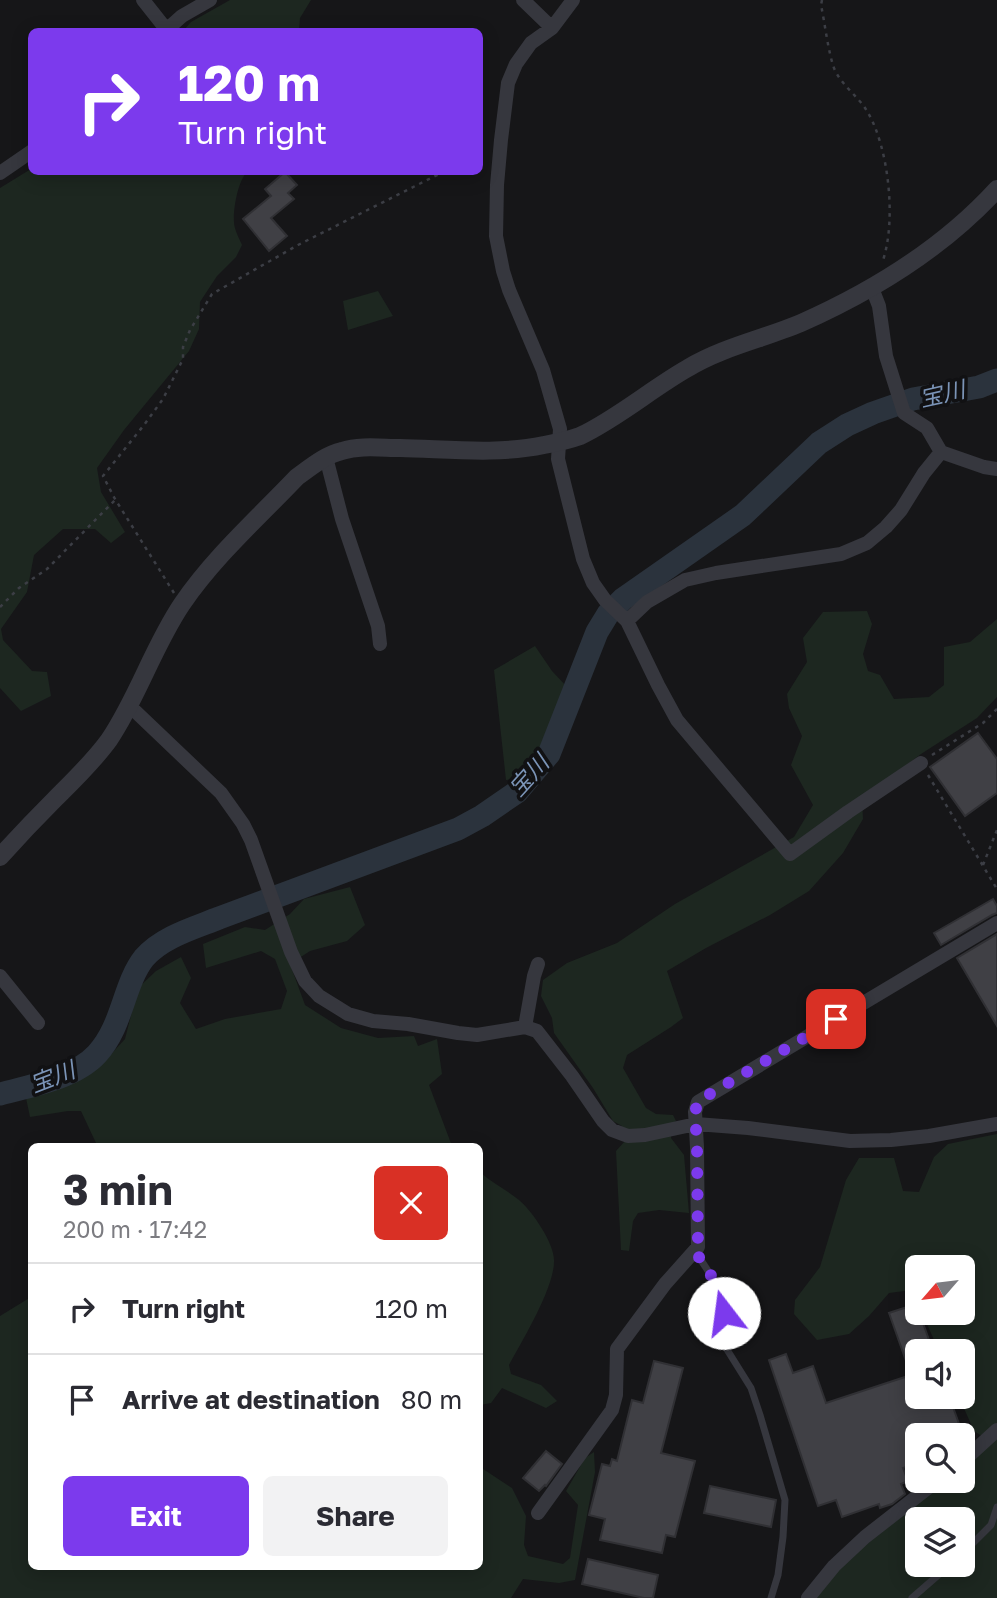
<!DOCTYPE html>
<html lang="en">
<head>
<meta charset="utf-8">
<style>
	:root { --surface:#fff; --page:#f2f2f3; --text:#2b2b33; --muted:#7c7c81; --line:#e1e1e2; --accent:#7c3aed }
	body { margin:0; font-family:"Golos Text","Noto Sans JP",sans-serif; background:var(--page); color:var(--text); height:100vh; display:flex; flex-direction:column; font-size:26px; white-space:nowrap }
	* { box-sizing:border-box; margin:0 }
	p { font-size:23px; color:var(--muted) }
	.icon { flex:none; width:38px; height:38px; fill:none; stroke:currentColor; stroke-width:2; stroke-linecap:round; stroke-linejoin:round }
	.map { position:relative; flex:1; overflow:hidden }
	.side { position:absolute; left:28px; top:1143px; width:455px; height:427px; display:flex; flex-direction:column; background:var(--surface); border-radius:10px; box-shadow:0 4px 18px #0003 }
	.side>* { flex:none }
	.guide { position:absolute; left:28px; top:28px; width:455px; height:147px; border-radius:10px; box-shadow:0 4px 18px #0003; background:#7c3aed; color:#fff; overflow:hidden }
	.needle { width:46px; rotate:242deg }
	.controls { position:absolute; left:905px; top:1255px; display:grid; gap:14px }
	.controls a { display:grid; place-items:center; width:70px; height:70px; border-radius:10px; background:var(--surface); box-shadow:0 4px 18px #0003; font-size:35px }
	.pin { position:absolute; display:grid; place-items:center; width:60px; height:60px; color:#fff; margin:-30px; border-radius:14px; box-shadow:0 4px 10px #0006 }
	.me { position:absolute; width:77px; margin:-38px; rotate:345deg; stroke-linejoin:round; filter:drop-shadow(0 0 5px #0008) }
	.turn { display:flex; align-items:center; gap:24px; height:147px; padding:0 35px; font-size:32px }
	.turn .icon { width:91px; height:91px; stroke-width:2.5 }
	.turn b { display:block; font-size:49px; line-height:60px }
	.round { display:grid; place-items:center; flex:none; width:74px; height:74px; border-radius:10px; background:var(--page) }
	.head { display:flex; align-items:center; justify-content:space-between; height:119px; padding:0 35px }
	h1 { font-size:42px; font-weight:700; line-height:52px }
	.cta { display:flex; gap:14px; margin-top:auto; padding:14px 35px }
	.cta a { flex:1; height:80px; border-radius:10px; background:var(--accent); color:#fff; font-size:28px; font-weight:700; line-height:80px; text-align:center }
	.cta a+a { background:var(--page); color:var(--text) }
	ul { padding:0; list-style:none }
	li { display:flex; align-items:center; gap:21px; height:91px; padding:0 35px; border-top:2px solid var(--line) }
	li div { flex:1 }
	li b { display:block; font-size:26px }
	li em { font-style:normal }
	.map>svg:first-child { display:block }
</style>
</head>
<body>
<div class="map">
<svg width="997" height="1598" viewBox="0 0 997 1598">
	<rect width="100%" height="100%" fill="#161618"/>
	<path fill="#1d2720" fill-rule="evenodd" d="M230,0H311L300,18L299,31H183L191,22Z
		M31,169L32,172H247C238,181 233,209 234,222C234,229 239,238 242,245L236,257L217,276L200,302L199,329L189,351L124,430L97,468L101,492L125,532L111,543L95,529H63L34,555L27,592L1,629L3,640L32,671L47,672L51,696L21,711L0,688V188Z
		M378,291L393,316L348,330L343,301Z
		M867,611L872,624L863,654L868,671L880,675L894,699L929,697L944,685V647L970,642L997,619V697L977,718L921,754L862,798L863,819L843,853L809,891L770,915L706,948L667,971L683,1018L671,1027L627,1055L623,1068L646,1108L656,1114L673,1115L676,1121L671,1125V1138L684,1155L689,1213L659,1210L638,1213L633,1221L629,1251L621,1250L616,1151L625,1141L622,1126L613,1121L593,1088L554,1033L552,1018L541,996L543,980L567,963L617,943L675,904L794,837L813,805L791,765L802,736L789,708L787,694L807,662L803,638L823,612Z
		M535,646L552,671L567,687C552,725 545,750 515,779L506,780L494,670Z
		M350,887L365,925L347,941L310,951L290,964L305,1005L341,1028L378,1038L414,1036L418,1046L437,1039L442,1074L429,1085L452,1146H97L96,1143L81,1111H68L30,1117L26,1098L70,1084L103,1063L125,1039L138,988L156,971L181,957L191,978L180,1003L196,1029L225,1019L281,1009L287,991L275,959L261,951L206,968L203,944L245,927L265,930L290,914L304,899Z
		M997,1134V1598H806L807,1592L946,1481L962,1480L963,1470L991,1442L974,1431L959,1397L962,1396V1351H939L922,1313L962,1312V1267H917V1301L912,1290L889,1293L869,1316L849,1334L817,1340L794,1314L795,1300L820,1267L846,1180L859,1158H894L903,1191L919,1192L934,1157L948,1144ZM917,1519H962V1564H917Z
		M480,1172C492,1183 507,1190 519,1200C533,1212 554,1243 554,1260C555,1287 522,1341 509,1365L511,1374L541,1385L557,1401L546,1408L502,1388L491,1403L480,1405Z
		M31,1297L32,1566H480V1467L512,1488L526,1516L524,1545L528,1556L563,1564L570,1558L578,1505L566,1491L585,1458L594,1452L595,1472L575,1580L559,1583L523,1579L511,1598H0V1316Z"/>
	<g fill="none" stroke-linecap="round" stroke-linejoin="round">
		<path stroke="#2b333d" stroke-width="23" d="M0,1094C31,1086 75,1078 97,1054C123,1026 123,985 144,958C162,937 194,928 219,918L458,829L482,816L517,792L549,754L597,632L608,614L623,599L743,515L819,443L847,425L873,413L913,399L979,387L997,380"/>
	</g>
	<path fill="#404045" stroke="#303034" stroke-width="2" d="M285,172L297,185L288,193L294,199L271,218L287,236L269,251L243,219L271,196L265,189Z
		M978,733L997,759V793L965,816L930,767Z
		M993,899L997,906V913L992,915L941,945L934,933Z
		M997,934V1026L957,958Z
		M916,1304L917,1312H919L933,1351H917V1396H949L963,1435H917V1463L903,1468L908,1481L901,1484L905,1494L892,1504L880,1508L879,1504L842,1517L836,1500L818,1506L769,1360L786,1354L793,1373L813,1366L826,1403L911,1375L889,1313Z
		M654,1361L683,1368L661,1453L695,1461L675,1537L666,1535L662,1553L600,1540L605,1519L589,1515L602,1464L610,1466L612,1459L617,1461L632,1400L643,1403Z
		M546,1451L562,1464L546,1486L545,1485L539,1491L523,1478Z
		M710,1486L776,1500L771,1527L704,1513Z
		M588,1559L658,1575L653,1598H644L582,1584Z"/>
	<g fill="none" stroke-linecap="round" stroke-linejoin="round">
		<path stroke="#3c3e45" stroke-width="2.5" stroke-dasharray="3.5 5" stroke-linecap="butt" d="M822,0L821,5C825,24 828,51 834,68C841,85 858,96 867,111C889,147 897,223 882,263
			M174,593L115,499L103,476L144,425L163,399L183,359V347L190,330L212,294L298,245L443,172
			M0,607L19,588L47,569L115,500
			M932,755L983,723L997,709
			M928,775L997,889
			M983,865L997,830"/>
		<path stroke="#36373e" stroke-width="7" d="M695,1251L714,1280L726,1294L723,1333L726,1348L751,1388L760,1415L785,1500L783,1537L778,1575L771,1598
			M962,1554L991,1525L997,1507
			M912,1598L951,1564"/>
		<path stroke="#36373e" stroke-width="14" d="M143,0L166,29
			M523,0L552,28
			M573,0L552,28L531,43L516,64L508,83L501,140L497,185L496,236L503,271L509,290L543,370L560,429L558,459L583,559L593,583L605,600L627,621L658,685L677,720L790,854L848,812L921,763
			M164,32L182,16L210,0
			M0,173L32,151
			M872,288L879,306L886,356L904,413L927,428L941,452L984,467L997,469
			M324,458L328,465L342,519L378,626L380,644
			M627,621L647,602L685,580L716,573L841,554L867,543L886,527L901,510L924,473L941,452
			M128,707L136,712L221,793L243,824L251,840L291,952L305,981L319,996L348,1014L373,1021L408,1024L458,1033L477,1035L525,1027L537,1031L572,1076L603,1121L612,1130L628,1136L645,1135L696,1124L748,1128L850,1141L891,1140L929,1136L997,1124
			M0,976L38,1023
			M525,1027L534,976L538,964
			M962,1462L997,1430
			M538,1513L612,1410L616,1395L617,1349L665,1284L698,1247L697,1147L695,1112L698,1102L997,923
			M808,1598L834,1566L865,1537L938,1480"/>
		<path stroke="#36373e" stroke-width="18" d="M0,857C18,837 36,818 55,799C74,780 93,762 109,740C138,697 153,647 182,604C214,557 258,518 297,477C311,467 325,455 342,451C360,445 382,448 400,448C448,449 497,455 544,445C555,443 569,440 580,436C618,418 651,389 688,368C723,347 763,339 801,323C873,291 944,247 997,189"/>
	</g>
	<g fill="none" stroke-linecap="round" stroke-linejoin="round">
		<path stroke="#7c3aed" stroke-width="12" stroke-dasharray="0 21.6" d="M724,1313L726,1294L714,1280L695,1251L698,1247L697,1147L695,1112L698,1101L836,1019"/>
	</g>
	<g text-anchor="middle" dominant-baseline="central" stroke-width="7" stroke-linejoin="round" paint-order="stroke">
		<g font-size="23" font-style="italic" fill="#7b94b7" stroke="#111113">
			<text transform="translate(942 393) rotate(-13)">宝川</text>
			<text transform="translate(528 775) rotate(-48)">宝川</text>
			<text transform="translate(52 1076) rotate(-21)">宝川</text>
		</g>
	</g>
</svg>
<div class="controls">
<a><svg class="needle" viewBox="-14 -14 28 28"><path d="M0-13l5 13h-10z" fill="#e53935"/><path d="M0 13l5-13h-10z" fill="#7c7c81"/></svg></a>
<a><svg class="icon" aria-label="sound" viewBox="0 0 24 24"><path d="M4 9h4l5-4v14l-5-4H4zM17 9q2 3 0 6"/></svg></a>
<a><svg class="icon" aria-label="search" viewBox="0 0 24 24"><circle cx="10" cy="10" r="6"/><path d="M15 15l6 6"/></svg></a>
<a><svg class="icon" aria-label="layers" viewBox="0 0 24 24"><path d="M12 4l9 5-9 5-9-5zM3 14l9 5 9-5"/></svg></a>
</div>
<div class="pin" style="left:836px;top:1019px;background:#d93025"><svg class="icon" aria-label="arrive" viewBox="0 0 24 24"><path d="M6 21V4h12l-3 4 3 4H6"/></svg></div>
<svg class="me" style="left:724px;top:1313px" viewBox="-20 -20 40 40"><circle r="19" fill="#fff"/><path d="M0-13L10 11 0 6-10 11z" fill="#7c3aed"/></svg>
<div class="guide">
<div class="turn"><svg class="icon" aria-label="right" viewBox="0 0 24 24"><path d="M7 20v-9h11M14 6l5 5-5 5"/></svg><div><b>120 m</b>Turn right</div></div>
</div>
<section class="side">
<div class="head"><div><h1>3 min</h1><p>200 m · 17:42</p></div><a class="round" style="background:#d93025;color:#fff"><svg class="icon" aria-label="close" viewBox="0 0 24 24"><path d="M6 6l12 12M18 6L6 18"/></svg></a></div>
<ul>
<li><svg class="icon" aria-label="right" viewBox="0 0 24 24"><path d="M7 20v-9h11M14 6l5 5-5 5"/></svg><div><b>Turn right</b></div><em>120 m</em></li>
<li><svg class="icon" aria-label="arrive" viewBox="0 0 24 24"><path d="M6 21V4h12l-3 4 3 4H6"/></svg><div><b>Arrive at destination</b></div><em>80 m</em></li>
</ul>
<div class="cta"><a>Exit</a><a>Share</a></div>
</section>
</div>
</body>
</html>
